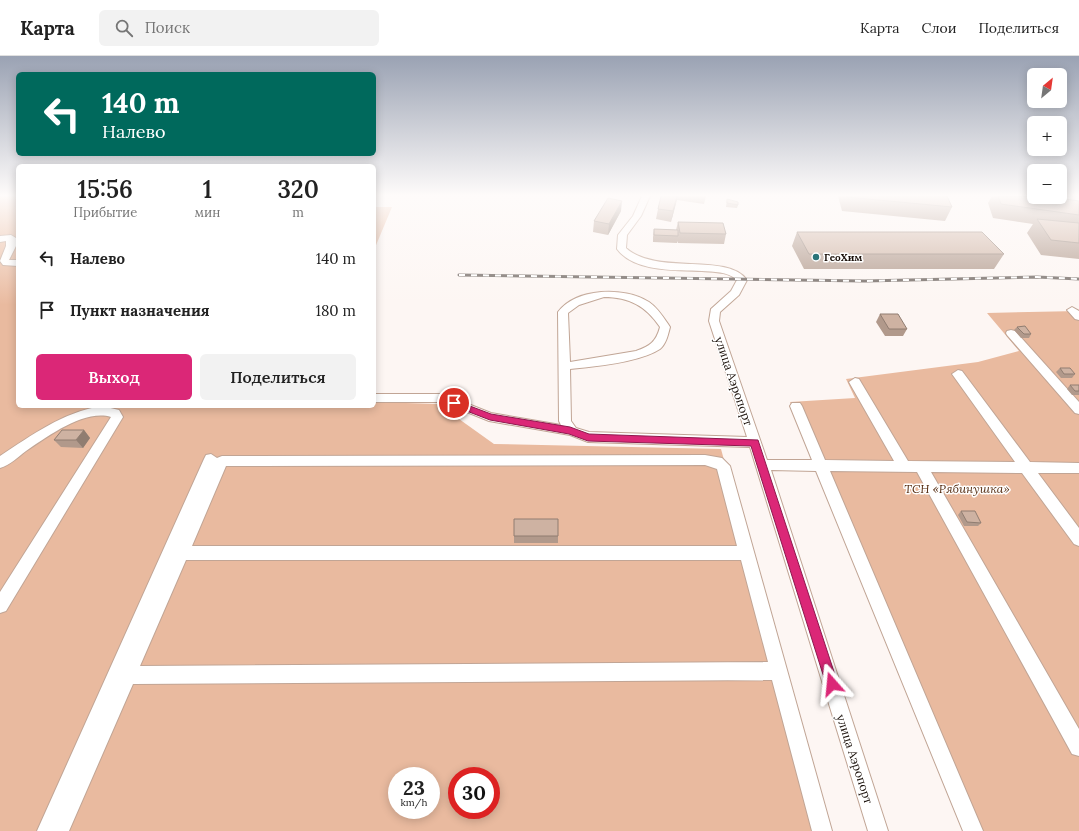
<!DOCTYPE html>
<html lang="ru">
<head>
<meta charset="utf-8">
<style>
	:root { --surface:#fff; --page:#f2f2f2; --text:#222; --muted:#767676; --line:#e0e0e0; --accent:#db2777 }
	body { margin:0; font-family:Lora,serif; background:var(--page); color:var(--text); height:100vh; display:flex; flex-direction:column; font-size:15px; white-space:nowrap }
	* { box-sizing:border-box; margin:0 }
	p { font-size:13px; color:var(--muted) }
	.icon { flex:none; width:22px; height:22px; fill:none; stroke:currentColor; stroke-width:2; stroke-linecap:round; stroke-linejoin:round }
	.map { position:relative; flex:1; overflow:hidden }
	.side { position:absolute; left:16px; top:108px; width:360px; height:244px; display:flex; flex-direction:column; background:var(--surface); border-radius:6px; box-shadow:0 2px 10px #0003 }
	.side>* { flex:none }
	.banner { position:absolute; left:16px; top:16px; width:360px; height:84px; border-radius:6px; box-shadow:0 2px 10px #0003; background:#00695c; color:#fff; overflow:hidden }
	.needle { width:26px; rotate:29deg }
	.buttons { position:absolute; left:1027px; top:12px; display:grid; gap:8px }
	.buttons a { display:grid; place-items:center; width:40px; height:40px; border-radius:6px; background:var(--surface); box-shadow:0 2px 10px #0003; font-size:20px }
	.speed { position:absolute; left:388px; top:711px; display:flex; gap:8px; font-size:20px; font-weight:700; text-align:center }
	.speed>* { display:grid; place-content:center; width:52px; height:52px; border-radius:50%; background:var(--surface); box-shadow:0 2px 10px #0003; line-height:1 }
	.speed small { font-size:10px; font-weight:400 }
	.speed .limit { border:6px solid #d22; background:#fff; color:#111 }
	.pin { position:absolute; display:grid; place-items:center; width:34px; height:34px; color:#fff; margin:-17px; border:2px solid #fff; border-radius:50%; box-shadow:0 1px 4px #0007 }
	.me { position:absolute; width:44px; margin:-22px; rotate:342deg; stroke-linejoin:round; filter:drop-shadow(0 0 3px #0008) }
	.turn { display:flex; align-items:center; gap:14px; height:84px; padding:0 20px; font-size:18px }
	.turn .icon { width:52px; height:52px; stroke-width:2.5 }
	.turn b { display:block; font-size:28px; line-height:34px }
	.eta { display:flex; justify-content:space-evenly; align-items:center; height:68px; text-align:center }
	.eta b { font-size:24px; font-weight:600; line-height:28px }
	.button { display:flex; gap:8px; margin-top:auto; padding:8px 20px }
	.button a { flex:1; height:46px; border-radius:6px; background:var(--accent); color:#fff; font-size:16px; font-weight:600; line-height:46px; text-align:center }
	.button a+a { background:var(--page); color:var(--text) }
	ul { padding:0; list-style:none }
	li { display:flex; align-items:center; gap:12px; height:52px; padding:0 20px }
	li div { flex:1 }
	li b { display:block; font-size:15px }
	li em { font-style:normal }
	header { display:flex; align-items:center; gap:24px; box-sizing:border-box; height:56px; padding:0 20px; background:var(--surface); border-bottom:1px solid var(--line) }
	header strong { font-size:19px }
	nav { display:flex; gap:22px; margin-inline-start:auto; font-size:14px }
	.search { width:280px; height:36px; background:var(--page); display:flex; align-items:center; gap:10px; box-sizing:border-box; padding:0 14px; border-radius:6px; color:var(--muted); font-size:15px }
	.map>svg:first-child { display:block }
</style>
</head>
<body>
<header>
<strong>Карта</strong>
<div class="search"><svg class="icon" aria-label="search" viewBox="0 0 24 24"><circle cx="10" cy="10" r="6"/><path d="M15 15l6 6"/></svg>Поиск</div>
<nav><a>Карта</a><a>Слои</a><a>Поделиться</a></nav>
</header>
<div class="map">
<svg width="1079" height="775" viewBox="0 0 1079 775">
	<rect width="100%" height="100%" fill="#fdf6f3"/>
	<path fill="#e9ba9f" fill-rule="evenodd" d="M0,140H18V350H374V346L438,348L494,388L721,393L826,775H0ZM397,720H431V754H397ZM457,720H491V754H457Z
		M374,151H392L374,194Z
		M1079,255V775H964L790,346L855,342L846,323L978,306L1019,295L987,257Z"/>
	<g fill="none" stroke-linecap="round" stroke-linejoin="round">
		<g stroke="#c1a595" stroke-width="2">
			<path id="minor" d="M642,140H650L641,160L627,179L626,192C657,220 727,196 747,224L739,239L720,256L719,265L767,404H812L790,350L792,347H800L802,350L825,404L894,405L849,326L855,322L859,323L908,405L1015,406L952,318L958,314L962,315L1030,406L1079,407V417H1038L1079,472V490L1074,488L1022,417L931,416L1079,673V700L1072,698L917,416L830,415L983,775H963L816,415L771,414L888,775H868L750,391L588,386L570,379L489,365L442,346H374V338H443L491,357L561,369L559,365L558,256C576,232 624,230 649,246C658,252 664,262 670,271C668,279 666,288 660,293C641,306 593,311 570,313L571,365L576,372L589,376L747,381L709,265L711,253L731,235L737,224C727,215 714,216 702,215C675,214 634,216 617,193L618,179L633,160ZM604,241C629,241 646,250 660,271C656,286 650,290 636,295L570,306L568,257L579,249Z
				M11,179L16,182V190L9,204H18V210L3,209L0,205L6,190V185L0,186V180Z
				M1072,251L1079,255V264L1075,263L1067,254Z
				M1011,274L1015,275L1079,346V358L1075,357L1007,279L1006,277L1007,275Z
				M102,350L119,354L123,361L6,555L0,557V536L111,361C84,353 47,381 26,395C18,401 10,409 0,412V400C32,379 63,356 102,350Z
				M211,398L217,402L222,400L705,399L722,402L730,410L832,775H812L772,624L133,628L69,775H37L204,403L206,399ZM705,409L717,413L737,490H192L226,410ZM186,504H741L768,606L140,610Z"/>
		</g>
		<use href="#minor" fill="#fff" fill-rule="evenodd"/>
		<g stroke="#716863" stroke-width="3">
			<path id="rail" d="M459,219L865,225L1037,221L1079,223"/>
		</g>
		<use href="#rail" stroke="#fff" stroke-width="2" stroke-dasharray="6" stroke-linecap="butt"/>
	</g>
	<path fill="#b1998b" d="M661,140H706L704,148L677,144L671,166L656,163L658,153Z
		M838,140H947L952,151L945,165L842,155Z
		M992,140H1034L1079,145V203L1041,199L1027,177L1033,168L993,162L988,147Z
		M727,143L738,149L737,152L726,151Z
		M621,155L608,179L593,176L594,165Z
		M678,166L726,178L724,188L678,187V185L677,187L653,186V181L654,173L676,174Z
		M797,176L1004,198L994,213H804L792,190Z
		M880,258L907,273L903,280H885L876,266Z
		M1017,271L1031,278L1029,282H1021L1014,274Z
		M1060,312L1075,318L1072,322H1061L1056,316Z
		M1070,329H1079V339H1072L1067,333Z
		M84,374L90,382L83,392L61,391L54,384Z
		M961,455L981,467L978,470H964L958,459Z
		M514,480H558V487H514Z"/>
	<path fill="#907d71" d="M677,140L676,147L671,166L673,155Z
		M622,145L621,155L608,179L609,168Z
		M84,374L90,382L83,392L76,384Z"/>
	<path fill="#ceb2a2" stroke="#907d71" d="M661,140H677L673,155L658,153Z
		M847,140H947L952,151L847,141Z
		M998,140L1051,141L1079,145V159L1001,148Z
		M608,142L622,145L609,168L594,165Z
		M727,143L738,146V149L727,147Z
		M1037,163L1079,167V187L1051,184Z
		M678,166L723,167L726,178L680,177Z
		M654,173L678,174V180L654,179Z
		M797,176H982L1004,198H809Z
		M880,258H898L907,273H889Z
		M1025,270L1031,278H1024L1017,271Z
		M1060,312H1070L1075,318H1064Z
		M1070,329H1079V335H1075Z
		M62,374H84L76,384H54Z
		M961,455H975L981,467L967,466Z
		M514,463H558V480H514Z"/>
	<linearGradient id="sky" x2="0" y2="1"><stop stop-color="#9aa2b3"/><stop offset="0.56" stop-color="#fefbfa"/><stop offset="1" stop-color="#fefbfa" stop-opacity="0"/></linearGradient>
	<rect width="1079" height="249" fill="url(#sky)"/>
	<path fill="#db2777" stroke="#8e194d" d="M454,344L491,358L570,371L589,378L758,384L838,628L836,633L832,635L827,633L826,628L751,390L588,385L569,378L490,364L451,349L450,347Z"/>
	<circle fill="#2a7479" stroke="#fff" stroke-width="1.5" cx="816" cy="201" r="4"/>
	<g text-anchor="middle" dominant-baseline="central" stroke-width="3" stroke-linejoin="round" paint-order="stroke">
		<g font-size="10" font-weight="bold" fill="#1a100a" stroke="#fff" text-anchor="start">
			<text x="824" y="201">ГеоХим</text>
		</g>
		<g font-size="12" fill="#1a100a" stroke="#fff">
			<text transform="translate(734 325) rotate(71)">улица Аэропорт</text>
			<text transform="translate(855 703) rotate(72)">улица Аэропорт</text>
		</g>
		<g font-size="12" font-style="italic" fill="#542b0f" stroke="#fff">
			<text x="957" y="432">ТСН «Рябинушка»</text>
		</g>
	</g>
</svg>
<div class="buttons">
<a><svg class="needle" viewBox="-14 -14 28 28"><path d="M0-13l5 13h-10z" fill="#e53935"/><path d="M0 13l5-13h-10z" fill="#767676"/></svg></a>
<a>+</a>
<a>−</a>
</div>
<div class="speed"><div>23<small>km/h</small></div><div class="limit">30</div></div>
<div class="pin" style="left:454px;top:347px;background:#d93025"><svg class="icon" aria-label="arrive" viewBox="0 0 24 24"><path d="M6 21V4h12l-3 4 3 4H6"/></svg></div>
<svg class="me" style="left:832px;top:628px" viewBox="-20 -20 40 40"><path d="M0-17L14 15 0 8-14 15z" fill="#db2777" stroke="#fff" stroke-width="4"/></svg>
<div class="banner">
<div class="turn"><svg class="icon" aria-label="left" viewBox="0 0 24 24"><path d="M17 20v-9H6M10 6l-5 5 5 5"/></svg><div><b>140 m</b>Налево</div></div>
</div>
<section class="side">
<div class="eta">
<div><b>15:56</b><p>Прибытие</p></div>
<div><b>1</b><p>мин</p></div>
<div><b>320</b><p>m</p></div>
</div>
<ul>
<li><svg class="icon" aria-label="left" viewBox="0 0 24 24"><path d="M17 20v-9H6M10 6l-5 5 5 5"/></svg><div><b>Налево</b></div><em>140 m</em></li>
<li><svg class="icon" aria-label="arrive" viewBox="0 0 24 24"><path d="M6 21V4h12l-3 4 3 4H6"/></svg><div><b>Пункт назначения</b></div><em>180 m</em></li>
</ul>
<div class="button"><a>Выход</a><a>Поделиться</a></div>
</section>
</div>
</body>
</html>
